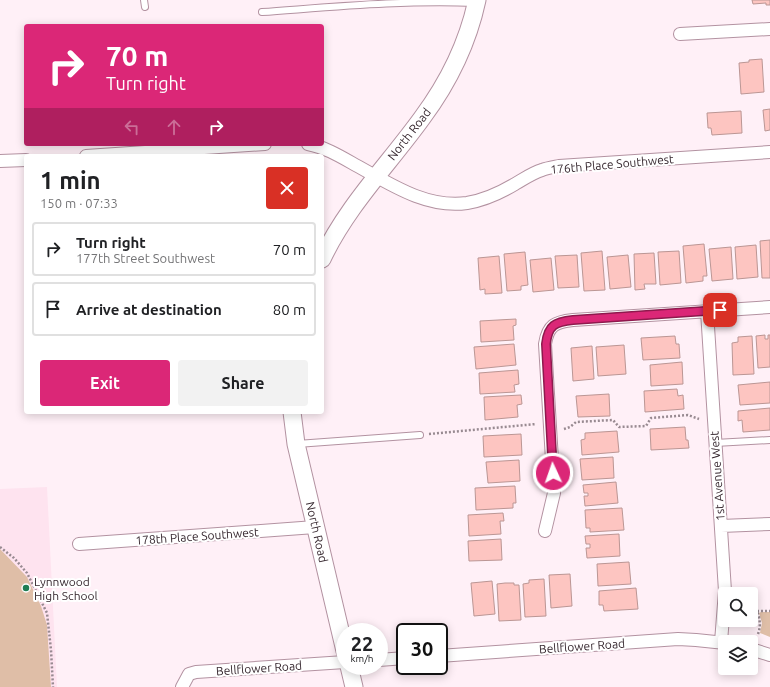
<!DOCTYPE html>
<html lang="en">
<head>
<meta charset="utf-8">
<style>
	:root { --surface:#fff; --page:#f2f2f2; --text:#202124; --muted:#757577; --line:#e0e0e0; --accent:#db2777 }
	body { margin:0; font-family:Ubuntu,sans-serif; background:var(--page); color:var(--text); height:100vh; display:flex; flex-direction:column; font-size:15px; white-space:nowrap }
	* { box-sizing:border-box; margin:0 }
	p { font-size:13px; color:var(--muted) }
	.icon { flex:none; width:22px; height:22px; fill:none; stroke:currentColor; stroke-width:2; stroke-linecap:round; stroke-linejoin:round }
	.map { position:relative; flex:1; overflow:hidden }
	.drawer { position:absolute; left:24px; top:154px; width:300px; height:260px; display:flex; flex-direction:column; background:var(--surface); border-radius:4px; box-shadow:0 2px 10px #0003 }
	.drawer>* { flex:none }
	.banner { position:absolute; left:24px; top:24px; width:300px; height:122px; border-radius:4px; box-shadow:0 2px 10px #0003; background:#db2777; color:#fff; overflow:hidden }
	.controls { position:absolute; left:718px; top:587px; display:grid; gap:8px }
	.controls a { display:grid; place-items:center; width:40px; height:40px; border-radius:4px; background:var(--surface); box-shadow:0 2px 10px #0003; font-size:20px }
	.speed { position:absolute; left:336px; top:623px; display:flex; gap:8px; font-size:20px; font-weight:700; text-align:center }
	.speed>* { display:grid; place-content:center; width:52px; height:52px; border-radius:50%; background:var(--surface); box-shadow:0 2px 10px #0003; line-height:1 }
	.speed small { font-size:10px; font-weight:400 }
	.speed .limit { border:2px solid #111; border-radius:6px; background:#fff; color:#111 }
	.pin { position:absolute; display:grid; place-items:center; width:34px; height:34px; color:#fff; margin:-17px; border-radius:8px; box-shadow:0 2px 6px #0006 }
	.me { position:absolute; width:44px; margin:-22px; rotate:357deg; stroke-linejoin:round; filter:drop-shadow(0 0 3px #0008) }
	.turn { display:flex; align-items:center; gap:14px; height:84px; padding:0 16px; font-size:18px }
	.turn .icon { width:52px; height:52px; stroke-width:2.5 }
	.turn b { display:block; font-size:28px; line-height:34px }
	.lanes { display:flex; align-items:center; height:38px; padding:0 16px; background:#0003; justify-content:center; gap:20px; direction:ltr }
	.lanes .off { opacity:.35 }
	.round { display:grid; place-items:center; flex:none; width:42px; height:42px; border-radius:4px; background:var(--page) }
	.headline { display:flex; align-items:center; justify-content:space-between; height:68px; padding:0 16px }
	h1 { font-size:24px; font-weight:700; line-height:30px }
	.action { display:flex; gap:8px; margin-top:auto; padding:8px 16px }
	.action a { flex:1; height:46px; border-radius:4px; background:var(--accent); color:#fff; font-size:16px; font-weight:700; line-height:46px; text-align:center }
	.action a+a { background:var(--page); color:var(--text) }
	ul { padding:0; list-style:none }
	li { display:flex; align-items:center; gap:12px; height:54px; margin:0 8px 6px; padding:0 8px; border:2px solid var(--line); border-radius:4px }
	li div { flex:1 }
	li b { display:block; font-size:15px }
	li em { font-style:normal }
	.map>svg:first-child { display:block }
</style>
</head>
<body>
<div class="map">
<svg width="770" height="687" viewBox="0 0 770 687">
	<rect width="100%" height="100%" fill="#fff0f7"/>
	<path fill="#fee3ef" d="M47,487L57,687H0V489Z"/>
	<path fill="#dfbea7" d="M0,549L27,577L41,606L47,625L51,687H0Z
		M761,612H770V637L760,633L762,623L759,613Z"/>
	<path fill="#fdc5c1" stroke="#bb9694" d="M752,0H770V5H766V3L753,4Z
		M762,59L764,92L741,94L739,63L749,62V60Z
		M770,109V130L765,131L763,110Z
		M741,111L742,133L712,135L711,128H708L707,113Z
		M770,240V278H762L760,241Z
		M704,244L707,276H703V281L686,283L683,246Z
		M756,245L758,277L737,279L735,247Z
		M731,247L733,279L712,281L709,249Z
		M602,251L605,290L584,291L581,253Z
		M679,251L681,283L660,285L658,252Z
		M525,252L528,285L521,286V290L507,291L504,254Z
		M654,253L656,284H644L645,289L635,290L634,254Z
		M577,255L579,287L558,288L555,256Z
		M628,255L631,287L610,289L607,257Z
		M499,256L502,293L485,294V289L480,290L478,258Z
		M551,258L554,290L533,292L530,260Z
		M516,319V325L513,326L514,340L481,342L480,321Z
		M765,335V339H768V335H770V367L758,368L756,336Z
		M675,336L676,344H679L680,358L643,360L641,338Z
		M752,336L754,374L733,375L732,343L738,342V337Z
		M514,344L516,365L476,369L474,347Z
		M624,345L626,374L598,376L596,347Z
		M592,346L594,379L573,381L571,348Z
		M682,362L683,384L651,386L650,365Z
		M518,370L519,384L514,385L515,392L480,394L479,373Z
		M770,382V403L740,405L738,385Z
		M677,389L678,396L683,395L684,409L645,412L644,391Z
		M609,394L610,416L578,417L576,396Z
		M521,395L522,404L517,405L518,417L485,420L484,397Z
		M770,408V430L743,432L742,420L738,421V411Z
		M685,427L686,440H688L689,448L651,450L650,429Z
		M617,431L619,452L582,455L581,440L585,439V433Z
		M521,434L522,455L484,457L483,436Z
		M613,457L614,478L582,480L580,459Z
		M519,460L520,481L488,483L486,462Z
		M616,482L618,503L585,506L584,496H588V493H584L583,485Z
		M515,486L516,503H513V508L476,510L475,488Z
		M622,508L624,530L590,532V528H586L585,510Z
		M503,513L504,521H500L501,534L469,536L468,515Z
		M619,534L620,556L587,558L586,548H590V544H586L585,536Z
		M501,539L502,560L469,561L468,541Z
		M629,562L631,584L598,586L597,564Z
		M570,574L572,606L551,608L549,575Z
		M544,579L546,616L525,617L523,584L529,583V580Z
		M492,581L495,614L474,616L471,583Z
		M505,583H514V585H519L521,620L499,621L497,584Z
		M636,588L638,609L604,611L603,605H599V591Z"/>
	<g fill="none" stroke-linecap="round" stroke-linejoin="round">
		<g stroke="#b392a1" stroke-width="8">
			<path id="lane" d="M144,0L145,7
				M262,12C333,7 404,0 475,3
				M715,443L770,440
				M297,444L420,435"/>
		</g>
		<g stroke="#b392a1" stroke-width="14">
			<path id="street" d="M680,34L770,29
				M308,144C324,147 338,155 352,163C387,182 425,209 467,203C485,200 500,193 515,184C524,179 532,173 542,170C547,168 554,167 559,166L770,152
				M86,156L265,144
				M0,161L26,160
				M707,311L725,591L721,642
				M721,526L770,524
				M545,531L554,493L545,344C548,325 555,322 573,320L770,307
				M79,544L315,527
				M751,649L770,655
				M439,656L678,639L696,640L725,643
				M379,660L405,658
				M182,687L189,674L196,672L345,662"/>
		</g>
		<g stroke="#b392a1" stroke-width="19">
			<path id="secondary" d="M322,259C347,206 388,165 422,118C448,83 468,42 477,0
				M292,412L296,444L345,651
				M349,666L354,687"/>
		</g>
		<path stroke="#988a91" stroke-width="2.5" stroke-dasharray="2 2" stroke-linecap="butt" d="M564,429L570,427L576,422L613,420L619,427L646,426L651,418L688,415L699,419
			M429,434L536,424
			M0,547L14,558L27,573L47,613L51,650L53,687
			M751,609L757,611C760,619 761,626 758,634
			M757,611H770"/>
		<use href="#lane" stroke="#fff" stroke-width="6"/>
		<use href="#street" stroke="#fff" stroke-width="12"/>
		<use href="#secondary" stroke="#fff" stroke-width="17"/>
	</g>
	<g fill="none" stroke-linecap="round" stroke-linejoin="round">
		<g stroke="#8e194d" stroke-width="10">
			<path id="route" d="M553,473L546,344C548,325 555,322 573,320L720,310"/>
		</g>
		<use href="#route" stroke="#db2777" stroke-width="7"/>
	</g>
	<circle fill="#1f7d53" stroke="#fff" stroke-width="1.5" cx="26" cy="588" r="4"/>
	<g text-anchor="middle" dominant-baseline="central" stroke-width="4" stroke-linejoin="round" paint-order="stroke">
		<g font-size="12" fill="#372930" stroke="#fff">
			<text transform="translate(409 134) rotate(-52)">North Road</text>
			<text transform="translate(612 164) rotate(-5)">176th Place Southwest</text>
			<text transform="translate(717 476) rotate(-94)">1st Avenue West</text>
			<text transform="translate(317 532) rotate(77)">North Road</text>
			<text transform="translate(197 536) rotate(-4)">178th Place Southwest</text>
			<text transform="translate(582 646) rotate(-4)">Bellflower Road</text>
			<text transform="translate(259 668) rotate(-4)">Bellflower Road</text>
		</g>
		<g font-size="12" fill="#372930" stroke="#fff" text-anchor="start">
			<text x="34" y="581">Lynnwood<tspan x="34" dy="14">High School</tspan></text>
		</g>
	</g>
</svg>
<div class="controls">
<a><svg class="icon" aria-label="search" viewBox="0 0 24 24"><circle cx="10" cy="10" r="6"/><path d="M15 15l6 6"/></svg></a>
<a><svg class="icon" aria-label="layers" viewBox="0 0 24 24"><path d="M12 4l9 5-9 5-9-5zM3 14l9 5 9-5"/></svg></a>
</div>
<div class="speed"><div>22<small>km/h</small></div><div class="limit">30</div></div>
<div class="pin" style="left:720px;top:310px;background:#d93025"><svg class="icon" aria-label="arrive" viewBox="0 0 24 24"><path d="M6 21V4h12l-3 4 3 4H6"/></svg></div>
<svg class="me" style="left:553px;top:473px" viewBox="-20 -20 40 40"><circle r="17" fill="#db2777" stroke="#fff" stroke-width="3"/><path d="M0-11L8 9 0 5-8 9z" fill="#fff"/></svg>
<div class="banner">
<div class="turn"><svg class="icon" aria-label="right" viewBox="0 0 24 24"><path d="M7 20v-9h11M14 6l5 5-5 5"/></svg><div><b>70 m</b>Turn right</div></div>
<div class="lanes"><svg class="icon off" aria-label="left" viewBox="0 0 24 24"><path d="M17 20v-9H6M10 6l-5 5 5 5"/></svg><svg class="icon off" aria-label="ahead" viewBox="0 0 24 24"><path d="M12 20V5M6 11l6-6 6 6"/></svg><svg class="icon" aria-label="right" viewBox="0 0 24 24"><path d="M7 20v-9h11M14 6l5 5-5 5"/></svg></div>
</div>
<section class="drawer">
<div class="headline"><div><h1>1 min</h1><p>150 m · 07:33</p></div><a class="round" style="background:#d93025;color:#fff"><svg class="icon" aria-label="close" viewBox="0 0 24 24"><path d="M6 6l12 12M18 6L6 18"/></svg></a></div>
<ul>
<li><svg class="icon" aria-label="right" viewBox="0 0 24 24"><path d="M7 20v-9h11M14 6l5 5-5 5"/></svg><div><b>Turn right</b><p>177th Street Southwest</p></div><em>70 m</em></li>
<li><svg class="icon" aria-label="arrive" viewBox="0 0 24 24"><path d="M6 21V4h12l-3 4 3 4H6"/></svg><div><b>Arrive at destination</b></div><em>80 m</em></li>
</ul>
<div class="action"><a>Exit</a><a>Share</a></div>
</section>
</div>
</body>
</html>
